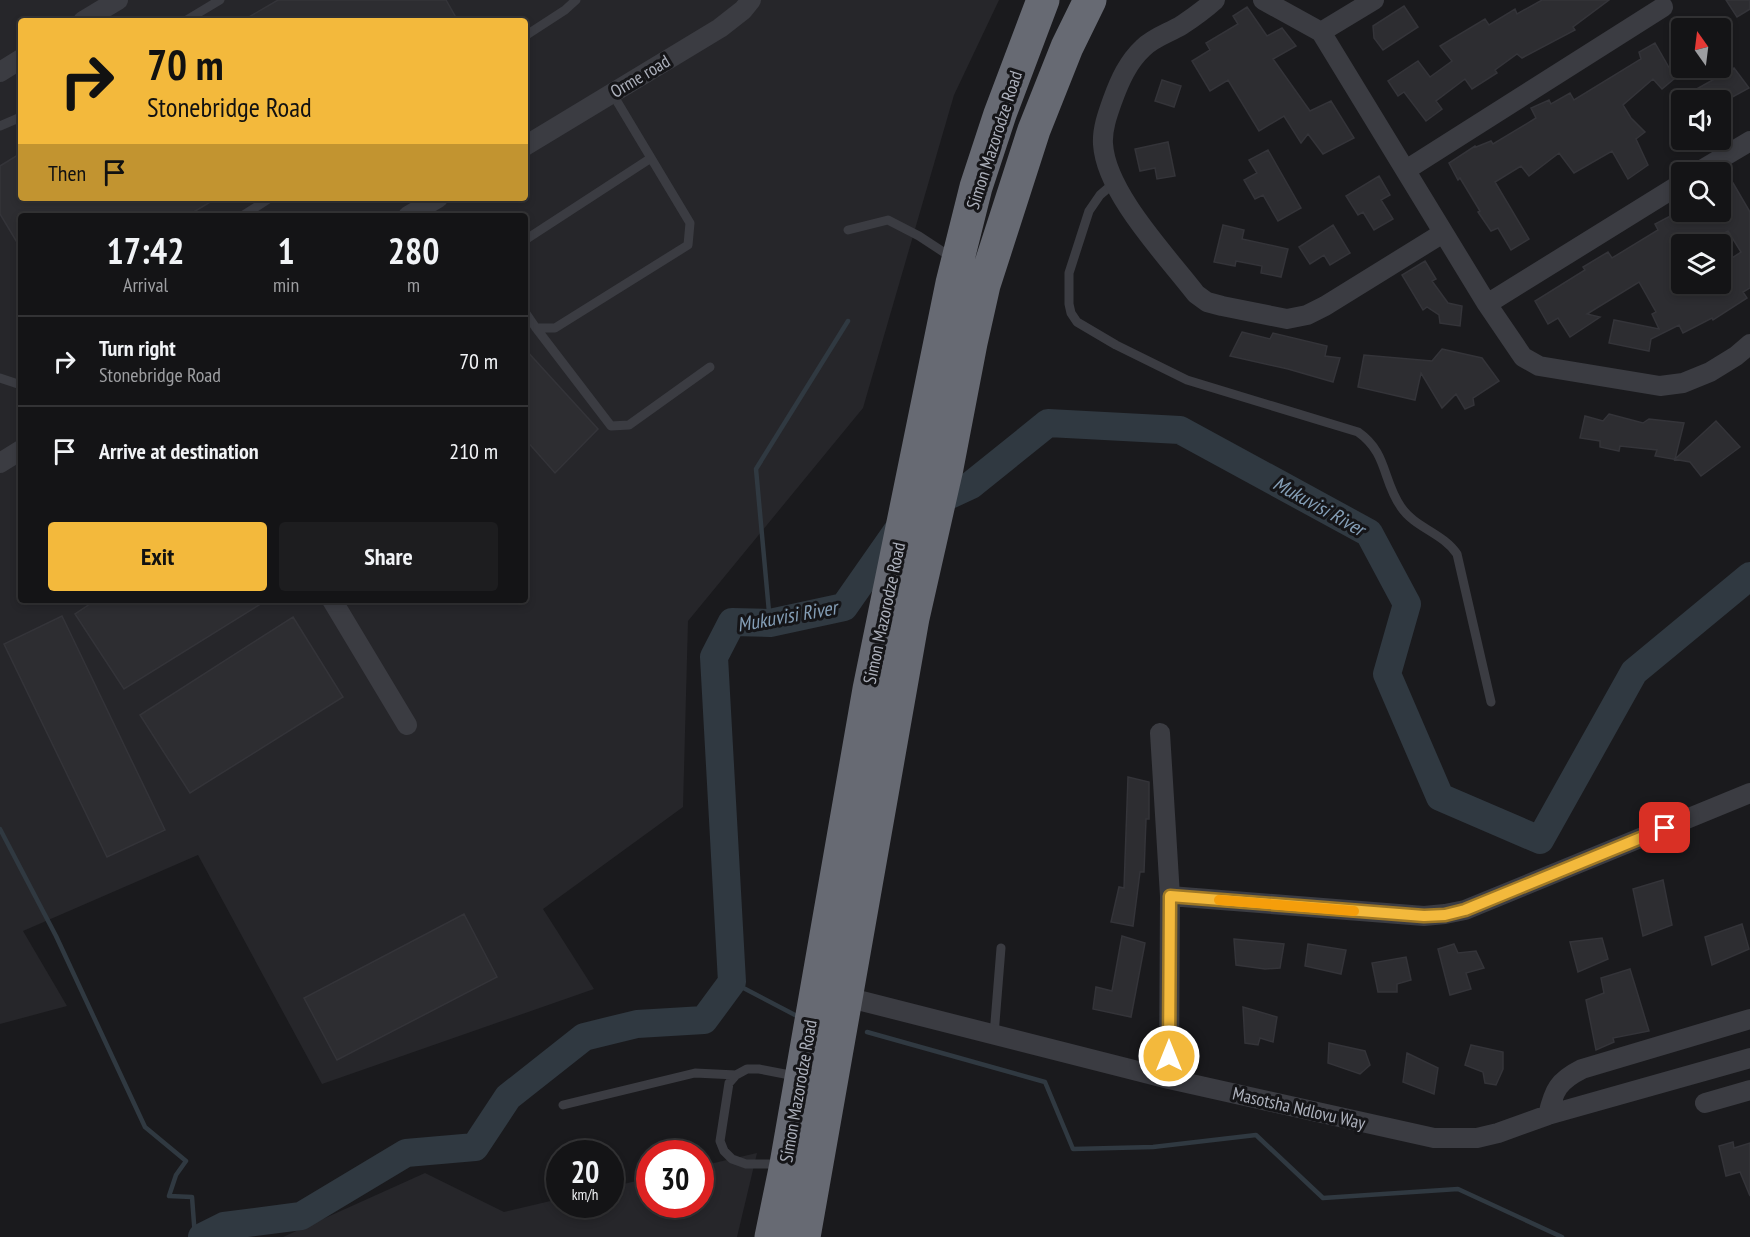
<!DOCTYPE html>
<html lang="en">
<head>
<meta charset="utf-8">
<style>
	:root { --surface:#141416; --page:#1d1d1f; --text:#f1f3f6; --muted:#9d9ea1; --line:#333335; --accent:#f3b93c }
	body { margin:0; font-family:"PT Sans Narrow",sans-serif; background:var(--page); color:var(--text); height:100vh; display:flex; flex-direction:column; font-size:22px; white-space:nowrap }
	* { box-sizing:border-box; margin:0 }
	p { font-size:20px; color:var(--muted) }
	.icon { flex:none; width:33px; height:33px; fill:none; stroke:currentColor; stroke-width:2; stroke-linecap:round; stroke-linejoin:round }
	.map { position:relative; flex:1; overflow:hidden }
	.details { position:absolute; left:18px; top:213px; width:510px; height:390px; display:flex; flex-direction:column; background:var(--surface); border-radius:6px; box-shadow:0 3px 9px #0003,0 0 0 2px var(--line) }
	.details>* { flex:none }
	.banner { position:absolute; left:18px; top:18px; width:510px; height:183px; border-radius:6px; box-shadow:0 3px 9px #0003,0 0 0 2px var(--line); background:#f3b93c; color:#111; overflow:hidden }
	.needle { width:39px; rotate:346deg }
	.buttons { position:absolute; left:1671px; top:18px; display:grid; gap:12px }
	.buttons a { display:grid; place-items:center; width:60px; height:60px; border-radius:6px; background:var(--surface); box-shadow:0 3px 9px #0003,0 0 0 2px var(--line); font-size:30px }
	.speed { position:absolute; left:546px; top:1140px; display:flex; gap:12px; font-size:30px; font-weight:700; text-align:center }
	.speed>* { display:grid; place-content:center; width:78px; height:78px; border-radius:50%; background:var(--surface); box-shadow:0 3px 9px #0003,0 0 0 2px var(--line); line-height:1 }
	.speed small { font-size:15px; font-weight:400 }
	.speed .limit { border:9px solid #d22; background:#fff; color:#111 }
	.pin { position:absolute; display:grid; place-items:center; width:51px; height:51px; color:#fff; margin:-26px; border-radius:12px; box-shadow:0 3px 9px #0006 }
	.me { position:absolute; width:66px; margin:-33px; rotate:0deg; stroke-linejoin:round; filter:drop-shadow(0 0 4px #0008) }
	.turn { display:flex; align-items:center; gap:21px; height:126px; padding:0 30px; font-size:27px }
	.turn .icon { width:78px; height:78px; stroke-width:2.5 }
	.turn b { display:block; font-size:42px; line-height:51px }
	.then { display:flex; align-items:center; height:57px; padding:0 30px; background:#0003; gap:12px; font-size:22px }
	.eta { display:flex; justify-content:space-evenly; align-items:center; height:102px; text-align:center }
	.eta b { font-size:36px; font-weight:700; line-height:42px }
	.cta { display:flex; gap:12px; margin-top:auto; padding:12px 30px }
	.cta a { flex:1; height:69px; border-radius:6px; background:var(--accent); color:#111; font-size:24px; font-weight:700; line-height:69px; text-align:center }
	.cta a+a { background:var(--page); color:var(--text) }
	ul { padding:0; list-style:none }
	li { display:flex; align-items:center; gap:18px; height:90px; padding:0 30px; border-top:2px solid var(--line) }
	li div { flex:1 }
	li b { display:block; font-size:22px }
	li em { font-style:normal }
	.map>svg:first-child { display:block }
</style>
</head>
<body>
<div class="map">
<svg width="1750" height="1237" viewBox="0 0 1750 1237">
	<rect width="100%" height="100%" fill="#1a1a1d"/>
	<path fill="#26262a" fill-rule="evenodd" d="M0,0H999L954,95L863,408L688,621L683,807L543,909L594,989L322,1084L198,855L23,931L67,1006L0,1024ZM21,21H525V198H21ZM21,216H525V600H21Z
		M757,1153L737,1237H283L425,1173L504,1212L559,1199L560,1204H610L611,1187L649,1178L650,1204H700L701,1166Z"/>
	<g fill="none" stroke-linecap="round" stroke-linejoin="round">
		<path stroke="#303941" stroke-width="4.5" d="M770,623L756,469L848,321
			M0,829L56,936L145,1127L186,1161L176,1175L169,1196L192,1197L195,1237
			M732,982L795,1015
			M867,1032L1045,1082L1073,1149L1153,1147L1256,1135L1323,1198L1458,1189L1562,1237"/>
		<path stroke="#303941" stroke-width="28" d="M202,1237L224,1226L301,1216L406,1153L475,1147L508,1097L584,1037L637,1024L704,1020L732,982L714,657L732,622L770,623L844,607L909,514L971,485L1048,423L1180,430L1369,533L1407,604L1387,674L1440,797L1540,840L1634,672L1750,576"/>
	</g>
	<path fill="#2d2d31" stroke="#343439" stroke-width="1.5" fill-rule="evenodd" d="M278,0H446L458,21H242Z
		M1542,0H1609L1573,27L1575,30L1522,58L1517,54L1495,70L1497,73L1472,89L1465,79L1436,101L1442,109L1426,121L1404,92L1398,96L1388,81L1418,61L1430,77L1452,61L1440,46L1485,19L1489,25L1515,9L1517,14Z
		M1726,0H1750V9L1737,17Z
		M1404,6L1418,27L1383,50L1374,38L1373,26Z
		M1247,7L1267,36L1282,28L1296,46L1273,59L1310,111L1331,101L1354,138L1323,154L1308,134L1301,143L1284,116L1259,131L1228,80L1210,91L1192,61L1210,50L1206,43L1238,24L1233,16Z
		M1655,43L1675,78L1662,89L1653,79L1623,105L1631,118L1645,132L1636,139L1648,165L1628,179L1612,151L1574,173L1559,153L1529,176L1521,166L1495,182L1529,239L1511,250L1498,228L1491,231L1478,212L1480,211L1460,178L1458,180L1449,163L1475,146L1476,147L1491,141L1493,144L1536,118L1531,108L1549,100L1551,104L1570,93L1574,100L1641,59L1639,52Z
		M1734,68L1749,88L1727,100H1700L1693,91Z
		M1162,80L1181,86L1174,107L1155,101Z
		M1168,142L1175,176L1157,179L1155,168L1140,171L1135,149Z
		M1268,150L1301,208L1278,221L1263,195L1255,199L1244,180L1257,173L1249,160Z
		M21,153V198H217L187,216H21V249L0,214V166Z
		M1379,176L1390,195L1381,200L1393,219L1374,230L1363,212L1358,215L1346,196Z
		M1733,183L1750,212V288L1743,292L1747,298L1713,320L1712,318L1683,333L1679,325L1651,339L1649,351L1609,343L1614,320L1659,329L1652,314L1656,312L1639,282L1587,314L1600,317L1570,337L1558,318L1548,324L1535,301L1585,270L1583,267L1608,252L1612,258L1658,230L1655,224L1678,212H1720V191ZM1728,231L1741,252L1720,266V284H1682V244H1702Z
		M1223,225L1244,230L1242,239L1288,249L1281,277L1261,273L1262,266L1236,261L1235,266L1214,262Z
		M1333,225L1350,253L1330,265L1324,255L1310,264L1299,247Z
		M1425,261L1436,279L1432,281L1448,303L1462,306L1460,326L1440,323L1439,315L1427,307L1423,310L1402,275Z
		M1242,332L1270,339L1273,333L1327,346L1325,356L1340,358L1333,382L1288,369L1230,356Z
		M525,349L598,429L555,473L525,439Z
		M1442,349L1482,358L1499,381L1473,398L1474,405L1465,409L1456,394L1442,408L1421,373L1415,400L1358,387L1364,355L1432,361Z
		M1609,414L1643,423L1649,419L1684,423L1675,459L1716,421L1740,447L1701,476L1690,462L1655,456L1657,450L1620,446L1619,451L1600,447V441L1580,438L1585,416L1603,421Z
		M96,600H267L124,689L75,614Z
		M62,616L165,830L107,857L4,644Z
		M293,617L343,697L190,793L140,715Z
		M1128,777L1149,782V819H1146L1144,872H1140L1133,926L1111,922L1119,887L1124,888Z
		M1663,880L1672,925L1643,936L1633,889Z
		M464,914L497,977L337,1060L304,998Z
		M1742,924L1749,949L1712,965L1705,937Z
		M1122,936L1145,943L1131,1017L1093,1009L1096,987L1112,991Z
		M1602,938L1608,959L1578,972L1570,942Z
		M1234,939L1284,944L1280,968L1265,969L1236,965Z
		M1308,944L1346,950L1341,974L1305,966Z
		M1454,944L1458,953L1476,951L1484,968L1466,973L1471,989L1450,995L1438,949Z
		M1406,957L1411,980L1397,984V992H1378L1372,963Z
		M1630,969L1649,1031L1613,1038L1614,1042L1596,1050L1586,1000L1604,993L1601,978Z
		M1243,1007L1277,1017L1273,1042L1260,1038L1258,1045L1245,1043Z
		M1329,1043L1365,1051L1370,1065L1360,1074L1328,1063Z
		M1471,1045L1503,1052V1069L1496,1085L1485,1083L1483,1072L1465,1065Z
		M1407,1053L1438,1068L1434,1094L1403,1082Z
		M1733,1142L1734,1148L1750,1143V1196L1740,1172L1726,1176L1719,1146Z"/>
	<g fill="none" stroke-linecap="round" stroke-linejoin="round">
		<path stroke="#3b3c42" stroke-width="9" d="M185,21L220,0
			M525,36L565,10L576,0
			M0,126L21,117
			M1114,183L1100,195L1089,211L1069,273V304L1071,313L1077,322L1116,345L1187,380L1358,432C1388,453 1382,480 1401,507C1415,528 1443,533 1457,554L1491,702
			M242,216L270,198
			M848,230L888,220L919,236L951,257
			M525,240L651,158
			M525,312L536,328H555L688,245L690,223L612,93
			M536,328L611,426L629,425L710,367
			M0,378L21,385
			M994,1035L1001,948
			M563,1105L695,1073L736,1075
			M780,1164H746L732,1159L724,1151L720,1141L729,1083L736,1075L747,1069H759L795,1076"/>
		<path stroke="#3b3c42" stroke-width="20" d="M1215,0C1205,9 1194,17 1182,25C1169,33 1154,37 1143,48C1128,62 1120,80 1113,99C1108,113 1102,129 1103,144C1106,193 1166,255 1196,294L1207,302L1222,306L1287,319L1307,315L1325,306L1443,233
			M1263,0L1321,32L1487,304L1523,357L1539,366L1660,386L1683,383L1710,372L1736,356L1750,344
			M83,21L118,0
			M1321,32L1374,0
			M0,72L21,59
			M525,146L720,28L743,10L751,0
			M1406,170L1663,7
			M1698,172L1750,141
			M408,216L438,198
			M1487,304L1682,183
			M0,463L21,450
			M332,600L407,725
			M1160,733L1170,896L1169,1079
			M1170,896L1424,916L1445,914L1465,910L1750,793
			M846,997L1169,1079L1434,1138H1477L1498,1133L1548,1115L1750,1058
			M1705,1103L1750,1090
			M1548,1115C1554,1090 1558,1081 1582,1069L1750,1019"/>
		<path stroke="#676a73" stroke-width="33" d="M771,1237L786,1164L869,689L952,283L976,187L1000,114L1043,0
			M804,1237L913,618L947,468L971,343L984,285L1034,130L1067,47L1090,0"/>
	</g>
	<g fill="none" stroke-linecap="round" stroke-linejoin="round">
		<g stroke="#9e7827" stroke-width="15">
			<path id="route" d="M1169,1056L1170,896L1424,916L1445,915L1465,910L1665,828"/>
		</g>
		<use href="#route" stroke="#f3b93c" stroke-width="10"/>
		<path stroke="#f59e0b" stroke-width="10" d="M1219,900L1354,911"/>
	</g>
	<g text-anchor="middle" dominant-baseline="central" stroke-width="6" stroke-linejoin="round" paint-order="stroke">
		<g font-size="18" fill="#adb1bc" stroke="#151518">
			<text transform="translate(640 76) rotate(-31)">Orme road</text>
			<text transform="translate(994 140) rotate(-72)">Simon Mazorodze Road</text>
			<text transform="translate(884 613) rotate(-78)">Simon Mazorodze Road</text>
			<text transform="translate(798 1091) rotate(-80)">Simon Mazorodze Road</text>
			<text transform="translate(1299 1108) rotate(13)">Masotsha Ndlovu Way</text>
		</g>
		<g font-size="20" font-style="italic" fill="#849eb6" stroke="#151518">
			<text transform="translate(1319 506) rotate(29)">Mukuvisi River</text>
			<text transform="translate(787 616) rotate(-10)">Mukuvisi River</text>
		</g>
	</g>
</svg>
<div class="buttons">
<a><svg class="needle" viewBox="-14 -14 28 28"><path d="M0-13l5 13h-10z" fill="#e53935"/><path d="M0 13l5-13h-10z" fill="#9d9ea1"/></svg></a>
<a><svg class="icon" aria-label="sound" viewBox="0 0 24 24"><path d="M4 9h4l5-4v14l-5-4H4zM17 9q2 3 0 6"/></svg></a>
<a><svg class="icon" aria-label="search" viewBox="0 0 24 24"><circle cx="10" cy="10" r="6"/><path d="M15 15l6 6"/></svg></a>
<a><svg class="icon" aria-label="layers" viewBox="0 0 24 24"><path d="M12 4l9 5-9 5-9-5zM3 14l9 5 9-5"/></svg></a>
</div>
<div class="speed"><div>20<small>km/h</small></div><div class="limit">30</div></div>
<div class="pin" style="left:1665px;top:828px;background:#d93025"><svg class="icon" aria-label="arrive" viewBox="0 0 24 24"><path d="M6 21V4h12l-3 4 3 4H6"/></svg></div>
<svg class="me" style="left:1169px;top:1056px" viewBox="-20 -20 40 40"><circle r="17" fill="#f3b93c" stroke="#fff" stroke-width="3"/><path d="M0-11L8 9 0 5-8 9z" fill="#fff"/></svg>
<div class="banner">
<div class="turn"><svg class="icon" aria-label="right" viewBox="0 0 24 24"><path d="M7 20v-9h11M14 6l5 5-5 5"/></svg><div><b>70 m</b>Stonebridge Road</div></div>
<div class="then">Then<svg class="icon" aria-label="arrive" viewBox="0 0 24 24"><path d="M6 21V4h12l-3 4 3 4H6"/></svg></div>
</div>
<section class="details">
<div class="eta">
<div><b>17:42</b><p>Arrival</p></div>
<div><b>1</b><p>min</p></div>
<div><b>280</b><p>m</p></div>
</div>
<ul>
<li><svg class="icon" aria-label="right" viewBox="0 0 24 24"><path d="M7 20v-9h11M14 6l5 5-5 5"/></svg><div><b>Turn right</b><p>Stonebridge Road</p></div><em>70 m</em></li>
<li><svg class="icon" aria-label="arrive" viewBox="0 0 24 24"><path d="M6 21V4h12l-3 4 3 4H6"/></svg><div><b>Arrive at destination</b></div><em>210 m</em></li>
</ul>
<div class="cta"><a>Exit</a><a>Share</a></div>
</section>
</div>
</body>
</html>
